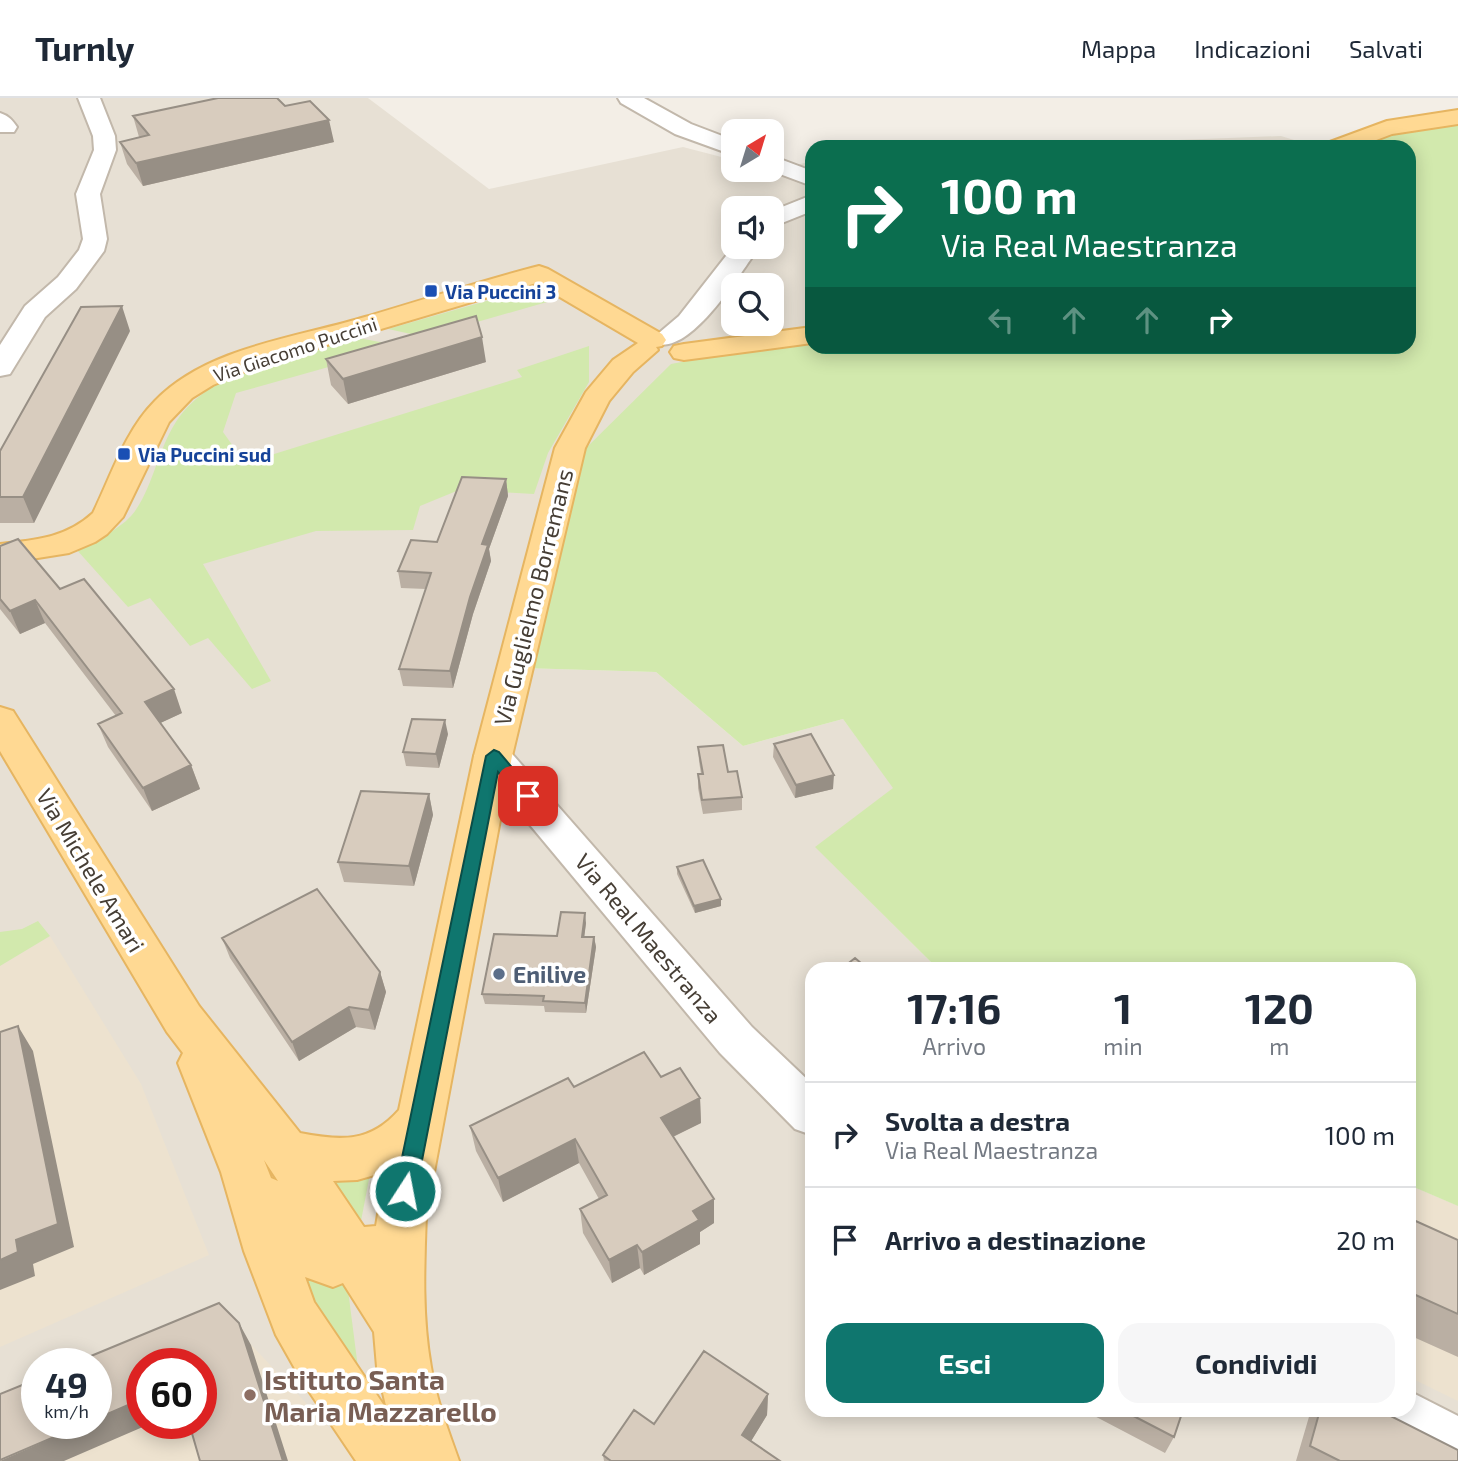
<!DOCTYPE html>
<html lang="it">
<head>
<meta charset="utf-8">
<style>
	:root { --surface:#fff; --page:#f6f6f7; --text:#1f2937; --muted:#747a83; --line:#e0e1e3; --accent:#0f766e }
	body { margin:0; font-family:"Exo 2",sans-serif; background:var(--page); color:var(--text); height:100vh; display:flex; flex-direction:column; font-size:26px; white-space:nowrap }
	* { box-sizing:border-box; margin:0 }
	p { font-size:23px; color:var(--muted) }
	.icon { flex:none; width:38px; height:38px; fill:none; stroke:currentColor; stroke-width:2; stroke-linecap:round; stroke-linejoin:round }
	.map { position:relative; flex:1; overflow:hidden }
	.side { position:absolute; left:805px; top:864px; width:611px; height:455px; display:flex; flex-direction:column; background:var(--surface); border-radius:21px; box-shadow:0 4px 18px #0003 }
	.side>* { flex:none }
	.hud { position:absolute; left:805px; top:42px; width:611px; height:214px; border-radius:21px; box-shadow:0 4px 18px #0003; background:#0b6e4f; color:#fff; overflow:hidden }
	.needle { width:46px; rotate:38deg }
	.tools { position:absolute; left:721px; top:21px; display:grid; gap:14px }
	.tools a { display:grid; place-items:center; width:63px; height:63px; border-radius:14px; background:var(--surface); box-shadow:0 4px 18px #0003; font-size:35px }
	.speed { position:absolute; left:21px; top:1250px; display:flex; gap:14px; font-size:35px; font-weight:700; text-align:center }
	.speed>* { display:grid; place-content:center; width:91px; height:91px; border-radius:50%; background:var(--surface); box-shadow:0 4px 18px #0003; line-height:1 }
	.speed small { font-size:18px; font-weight:400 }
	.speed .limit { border:10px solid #d22; background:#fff; color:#111 }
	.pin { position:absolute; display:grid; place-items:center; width:60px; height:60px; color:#fff; margin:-30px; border-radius:14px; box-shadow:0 4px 10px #0006 }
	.me { position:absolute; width:77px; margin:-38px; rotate:11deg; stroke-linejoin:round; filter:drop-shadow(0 0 5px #0008) }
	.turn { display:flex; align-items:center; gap:24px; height:147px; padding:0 21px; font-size:32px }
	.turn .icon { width:91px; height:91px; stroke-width:2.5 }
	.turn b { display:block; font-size:49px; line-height:60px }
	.lanes { display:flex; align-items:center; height:66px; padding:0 21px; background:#0003; justify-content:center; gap:35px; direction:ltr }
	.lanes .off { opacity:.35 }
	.eta { display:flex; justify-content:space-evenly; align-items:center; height:119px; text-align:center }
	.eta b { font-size:42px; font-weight:700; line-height:49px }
	.cta { display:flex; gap:14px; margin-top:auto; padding:14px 21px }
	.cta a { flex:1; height:80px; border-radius:21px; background:var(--accent); color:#fff; font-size:28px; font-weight:700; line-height:80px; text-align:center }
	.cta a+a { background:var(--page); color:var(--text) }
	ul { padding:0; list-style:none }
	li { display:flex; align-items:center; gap:21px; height:105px; padding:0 21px; border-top:2px solid var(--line) }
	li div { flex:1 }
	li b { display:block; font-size:26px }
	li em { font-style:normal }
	header { display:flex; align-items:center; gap:42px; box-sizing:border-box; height:98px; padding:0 35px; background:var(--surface); border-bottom:2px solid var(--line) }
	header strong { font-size:33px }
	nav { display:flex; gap:38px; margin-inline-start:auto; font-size:24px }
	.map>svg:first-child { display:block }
</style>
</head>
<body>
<header>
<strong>Turnly</strong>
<nav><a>Mappa</a><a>Indicazioni</a><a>Salvati</a></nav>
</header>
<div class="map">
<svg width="1458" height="1363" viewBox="0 0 1458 1363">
	<rect width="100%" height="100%" fill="#f3eee6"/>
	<path fill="#e7e0d4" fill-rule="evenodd" d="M0,0H368L489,91L683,49L733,62V72H777L812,63V247L757,250L523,570L656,574L743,648L843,621L894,690L816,749L938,871L812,872V1312H1409V1087L1458,1108V1363H0ZM733,110H772V149H733ZM733,187H772V226H733ZM37,1265H96V1325H37ZM142,1265H201V1325H142Z
		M1281,38L1317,49H1001Z"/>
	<path fill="#ede2cf" d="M50,838L141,986L209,1157L0,1249V868Z
		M1409,1087L1458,1108V1303L1409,1279Z
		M243,1238L353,1355L357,1363H0L37,1325H96L142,1266V1325H201V1265Z"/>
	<path fill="#d2e9ad" d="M1458,24V1108L1409,1087V872L938,871L815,749L893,690L843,621L743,648L656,574L522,570L583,353L671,266L757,250L812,247L1409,248V49H1360L1385,39Z
		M521,193L540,194L554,202L425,239L388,231Z
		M353,239L396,247V250L236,295L223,334L245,365L522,279L517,272L589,248V284L548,355L534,396L459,392L420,408L413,432L316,433L203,466L271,583L252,591L208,540L190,548L150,500L128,509L76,451C95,443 117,433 131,418C153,393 158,347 180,318C220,267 296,256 353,239Z
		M38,823L50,838L0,868V834L22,831Z
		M370,1076L361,1123L352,1126L325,1081Z
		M299,1177L347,1184L358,1270L322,1226Z"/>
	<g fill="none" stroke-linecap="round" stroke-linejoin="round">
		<g stroke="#c2b8ab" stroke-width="4">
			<path id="minor" d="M78,0H100L115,38L116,52L100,96L107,141L104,153L76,191L45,219L10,276L0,278V247L25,208L58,179L79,152L83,141L76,96L94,52L93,38Z
				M618,0H644L691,26L733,42V57L675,36L621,5Z
				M0,15C9,18 12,22 17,29L14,34H0Z
				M772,58L812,73V88L769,72H772Z
				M812,97V113L772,129V113Z
				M733,149H759C740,176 692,255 657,246L653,240L679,218Z
				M493,645L506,649L752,929L812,986V1037L795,1031L720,955L480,667L474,658L480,649Z
				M1409,1293L1458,1318V1363H1431L1369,1331L1361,1312H1409Z"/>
		</g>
		<g stroke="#e6b561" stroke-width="4">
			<path id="major" d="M1458,12V26L1392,36L1358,49H1327L1330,44L1387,23Z
				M539,168L548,171L662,236L666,242L662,248L656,249L658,252L633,274L609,303L585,350L512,658L426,1117C424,1168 422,1219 431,1269C436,1301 448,1332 459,1363H356L302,1283L276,1237L244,1153L221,1074L178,965L183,955L167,934L0,653V609L13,613L199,908L300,1035C341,1043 370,1045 399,1012L474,658L555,350L586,294L613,262L638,245L536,185L263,266L213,287L192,300L169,324L123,419L107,436L95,444L69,455L0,466V446C35,442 66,440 93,415C111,378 125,333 155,303C207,249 296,240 365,219C423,202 481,183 539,168ZM264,1062L278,1083L271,1080ZM385,1074L376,1128L364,1129L333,1083L357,1082ZM305,1179L333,1189L343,1185L374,1234L377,1269L387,1312L314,1204Z
				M812,229V245L684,262L674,260L670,254L674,248L684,246Z"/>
		</g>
		<use href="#minor" fill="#fff" fill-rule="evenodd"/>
		<use href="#major" fill="#ffd993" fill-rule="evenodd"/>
	</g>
	<path fill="#baafa3" d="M285,8L334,44L143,88L127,66L120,44L139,39L133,18Z
		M130,233L34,425H0V353Z
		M326,261L486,264L348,306L331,287Z
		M506,381L508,398L489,451L491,463L473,516L453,590L403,588L399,571L426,491L401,490L398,473L437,444Z
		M0,448L60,491L182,615L160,625L191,667L200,691L152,713L108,649L98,626L116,618L45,525L20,536L0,511Z
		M448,636L439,670L406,668L403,654Z
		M774,646L833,691L795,700L773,659Z
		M698,649L728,674L742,699V712L703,716L698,690V676H701L699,663Z
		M429,696L433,717L414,788L344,784L338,764Z
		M677,769L721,808L695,815L677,776Z
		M586,825L584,839H594L596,849L586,915L545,914L544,908L485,906L482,896L557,838Z
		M222,840L380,874L386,894L375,932L356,929L299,963L230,860Z
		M661,979L700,1000L701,1025L673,1039L714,1101V1125L700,1134V1146L644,1177L640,1170L612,1185L583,1135L580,1111L599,1101L579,1065L503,1104L476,1053L470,1028L574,989Z
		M1409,1120L1458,1142V1259L1409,1237Z
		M768,1296L767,1317L751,1343L780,1363H604L603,1357Z
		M1083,1312H1183L1174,1339L1165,1355Z
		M1311,1312H1379L1458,1363H1296Z"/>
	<path fill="#978f85" d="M329,22L334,44L143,88L136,65Z
		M122,208L130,233L34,425L23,399Z
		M482,239L486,264L348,306L343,281Z
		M506,381L508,398L489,451L491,463L473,516L453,590L450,573L482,446Z
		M35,502L45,525L20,536L10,513Z
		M174,591L182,615L154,628L145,604Z
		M445,622L448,636L439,670L436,656Z
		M191,667L200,691L152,713L143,690Z
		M834,677L833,691L795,700L796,687Z
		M429,696L433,717L414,788L409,768Z
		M721,801V808L695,815L694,808Z
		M585,815L586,825L583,849L582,839Z
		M594,839L596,849L586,915L585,905Z
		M380,874L386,894L375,932L369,912Z
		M349,909L356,929L299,963L292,944Z
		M18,928L33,953L74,1149L33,1166L35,1178L0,1192V1162L16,1142Z
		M700,1000L701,1025L662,1044L661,1020Z
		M575,1041L579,1065L503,1104L498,1080Z
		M714,1101V1125L700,1134V1146L644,1177L642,1154L693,1113Z
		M637,1147L640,1170L612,1185L609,1162Z
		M239,1225L251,1247L288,1363H283Z
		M768,1296L767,1317L742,1358V1337Z
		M142,1301V1325H152L64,1363H0L87,1325H96V1321Z"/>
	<path fill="#d8ccbe" stroke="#978f85" stroke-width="2" d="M218,0H277L285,8L310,3L329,22L136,65L120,44L149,37L133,18Z
		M122,208L23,399H0V353L81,209Z
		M476,218L482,239L343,281L326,261Z
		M462,379L506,381L482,446L488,447L470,499L450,573L399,571L431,475L398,473L411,442L437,444Z
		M18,441L60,491L84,481L174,591L145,604L191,667L143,690L98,626L122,615L35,502L10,513L0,501V448Z
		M412,621L445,622L436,656L403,654Z
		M811,636L834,677L796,687L774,646Z
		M723,647L728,674L737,673L742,699L702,702L698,676H703L698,649Z
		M361,693L429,696L409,768L338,764Z
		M703,762L721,801L694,808L677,769Z
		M317,791L380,874L369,912L349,909L292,944L222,840Z
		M561,814L585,815L582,839H594L585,905L543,903L544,898L482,896L494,836L557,838Z
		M855,860L869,872H840Z
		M18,928L58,1126L16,1142L18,1154L0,1162V934Z
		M644,954L661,979L680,970L700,1000L661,1020L714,1101L693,1113L699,1122L642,1154L637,1147L609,1162L580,1111L607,1097L575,1041L498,1080L470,1028L568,980L574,989Z
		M1409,1120L1458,1142V1216L1409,1194Z
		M219,1205L239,1225L283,1363H200L189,1325H201V1265H142V1301L96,1321V1265H74Z
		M704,1253L768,1296L742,1337L780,1363H611L603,1357L634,1312L654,1326Z
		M37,1281V1325H87L0,1362V1296Z
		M1122,1312H1183L1174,1339Z
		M1320,1312H1379L1458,1352V1363H1340L1310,1348Z"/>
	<path fill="#0f766e" stroke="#0a4d48" stroke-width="2" d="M494,652L499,654L536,698L534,702H522L498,674L416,1093L413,1099L405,1102L398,1099L395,1093L486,658Z"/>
	<g fill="#1a4fb4" stroke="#fff" stroke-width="2.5">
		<rect x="424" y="186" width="14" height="14" rx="3.5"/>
		<rect x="117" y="349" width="14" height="14" rx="3.5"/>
	</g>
	<circle fill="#5c6f8a" stroke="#fff" stroke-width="2.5" cx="499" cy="876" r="7"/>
	<circle fill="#8d6e63" stroke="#fff" stroke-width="2.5" cx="250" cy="1297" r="7"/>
	<g text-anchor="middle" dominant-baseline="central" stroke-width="7" stroke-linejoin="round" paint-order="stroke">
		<g font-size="19" font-weight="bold" fill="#164399" stroke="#fff" text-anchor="start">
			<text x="445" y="193">Via Puccini 3</text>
			<text x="138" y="356">Via Puccini sud</text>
		</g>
		<g font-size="19" fill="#463e35" stroke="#fff">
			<text transform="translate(295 251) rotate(-18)">Via Giacomo Puccini</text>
		</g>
		<g font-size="23" fill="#463e35" stroke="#fff">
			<text transform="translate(533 499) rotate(-76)">Via Guglielmo Borremans</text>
			<text transform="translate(91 772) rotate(59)">Via Michele Amari</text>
			<text transform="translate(649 840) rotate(50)">Via Real Maestranza</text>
		</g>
		<g font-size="23" font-weight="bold" fill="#4e5e75" stroke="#fff" text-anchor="start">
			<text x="513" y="876">Enilive</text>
		</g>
		<g font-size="28" font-weight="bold" fill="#785e54" stroke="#fff" text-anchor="start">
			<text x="264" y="1281">Istituto Santa<tspan x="264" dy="32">Maria Mazzarello</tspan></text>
		</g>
	</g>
</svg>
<div class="tools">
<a><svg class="needle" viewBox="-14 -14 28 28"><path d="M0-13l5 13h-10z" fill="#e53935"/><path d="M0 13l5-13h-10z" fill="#747a83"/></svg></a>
<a><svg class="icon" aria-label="sound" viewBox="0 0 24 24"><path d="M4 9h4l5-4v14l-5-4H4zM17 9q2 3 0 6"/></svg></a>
<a><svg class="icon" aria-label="search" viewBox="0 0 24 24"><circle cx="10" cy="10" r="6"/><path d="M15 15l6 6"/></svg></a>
</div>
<div class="speed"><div>49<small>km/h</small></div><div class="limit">60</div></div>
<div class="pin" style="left:528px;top:698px;background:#d93025"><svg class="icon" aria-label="arrive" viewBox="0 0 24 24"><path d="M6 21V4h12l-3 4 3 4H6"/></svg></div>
<svg class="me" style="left:405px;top:1093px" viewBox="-20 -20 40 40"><circle r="17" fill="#0f766e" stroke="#fff" stroke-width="3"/><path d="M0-11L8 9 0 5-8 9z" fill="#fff"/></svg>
<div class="hud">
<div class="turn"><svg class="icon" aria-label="right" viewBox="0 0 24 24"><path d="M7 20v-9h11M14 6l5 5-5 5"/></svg><div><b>100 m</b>Via Real Maestranza</div></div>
<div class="lanes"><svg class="icon off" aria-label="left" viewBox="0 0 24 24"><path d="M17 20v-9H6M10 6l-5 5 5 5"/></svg><svg class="icon off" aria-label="ahead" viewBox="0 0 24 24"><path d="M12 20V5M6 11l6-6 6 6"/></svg><svg class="icon off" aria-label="ahead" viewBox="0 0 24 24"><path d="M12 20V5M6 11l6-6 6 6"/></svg><svg class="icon" aria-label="right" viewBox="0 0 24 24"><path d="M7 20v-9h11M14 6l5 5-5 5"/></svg></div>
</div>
<section class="side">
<div class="eta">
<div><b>17:16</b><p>Arrivo</p></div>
<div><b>1</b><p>min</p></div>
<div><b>120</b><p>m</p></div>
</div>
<ul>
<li><svg class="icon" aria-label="right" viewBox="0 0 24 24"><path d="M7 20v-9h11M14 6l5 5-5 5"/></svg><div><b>Svolta a destra</b><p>Via Real Maestranza</p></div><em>100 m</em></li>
<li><svg class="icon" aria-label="arrive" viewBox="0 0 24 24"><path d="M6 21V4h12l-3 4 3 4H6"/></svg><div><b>Arrivo a destinazione</b></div><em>20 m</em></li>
</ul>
<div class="cta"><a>Esci</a><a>Condividi</a></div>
</section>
</div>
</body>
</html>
